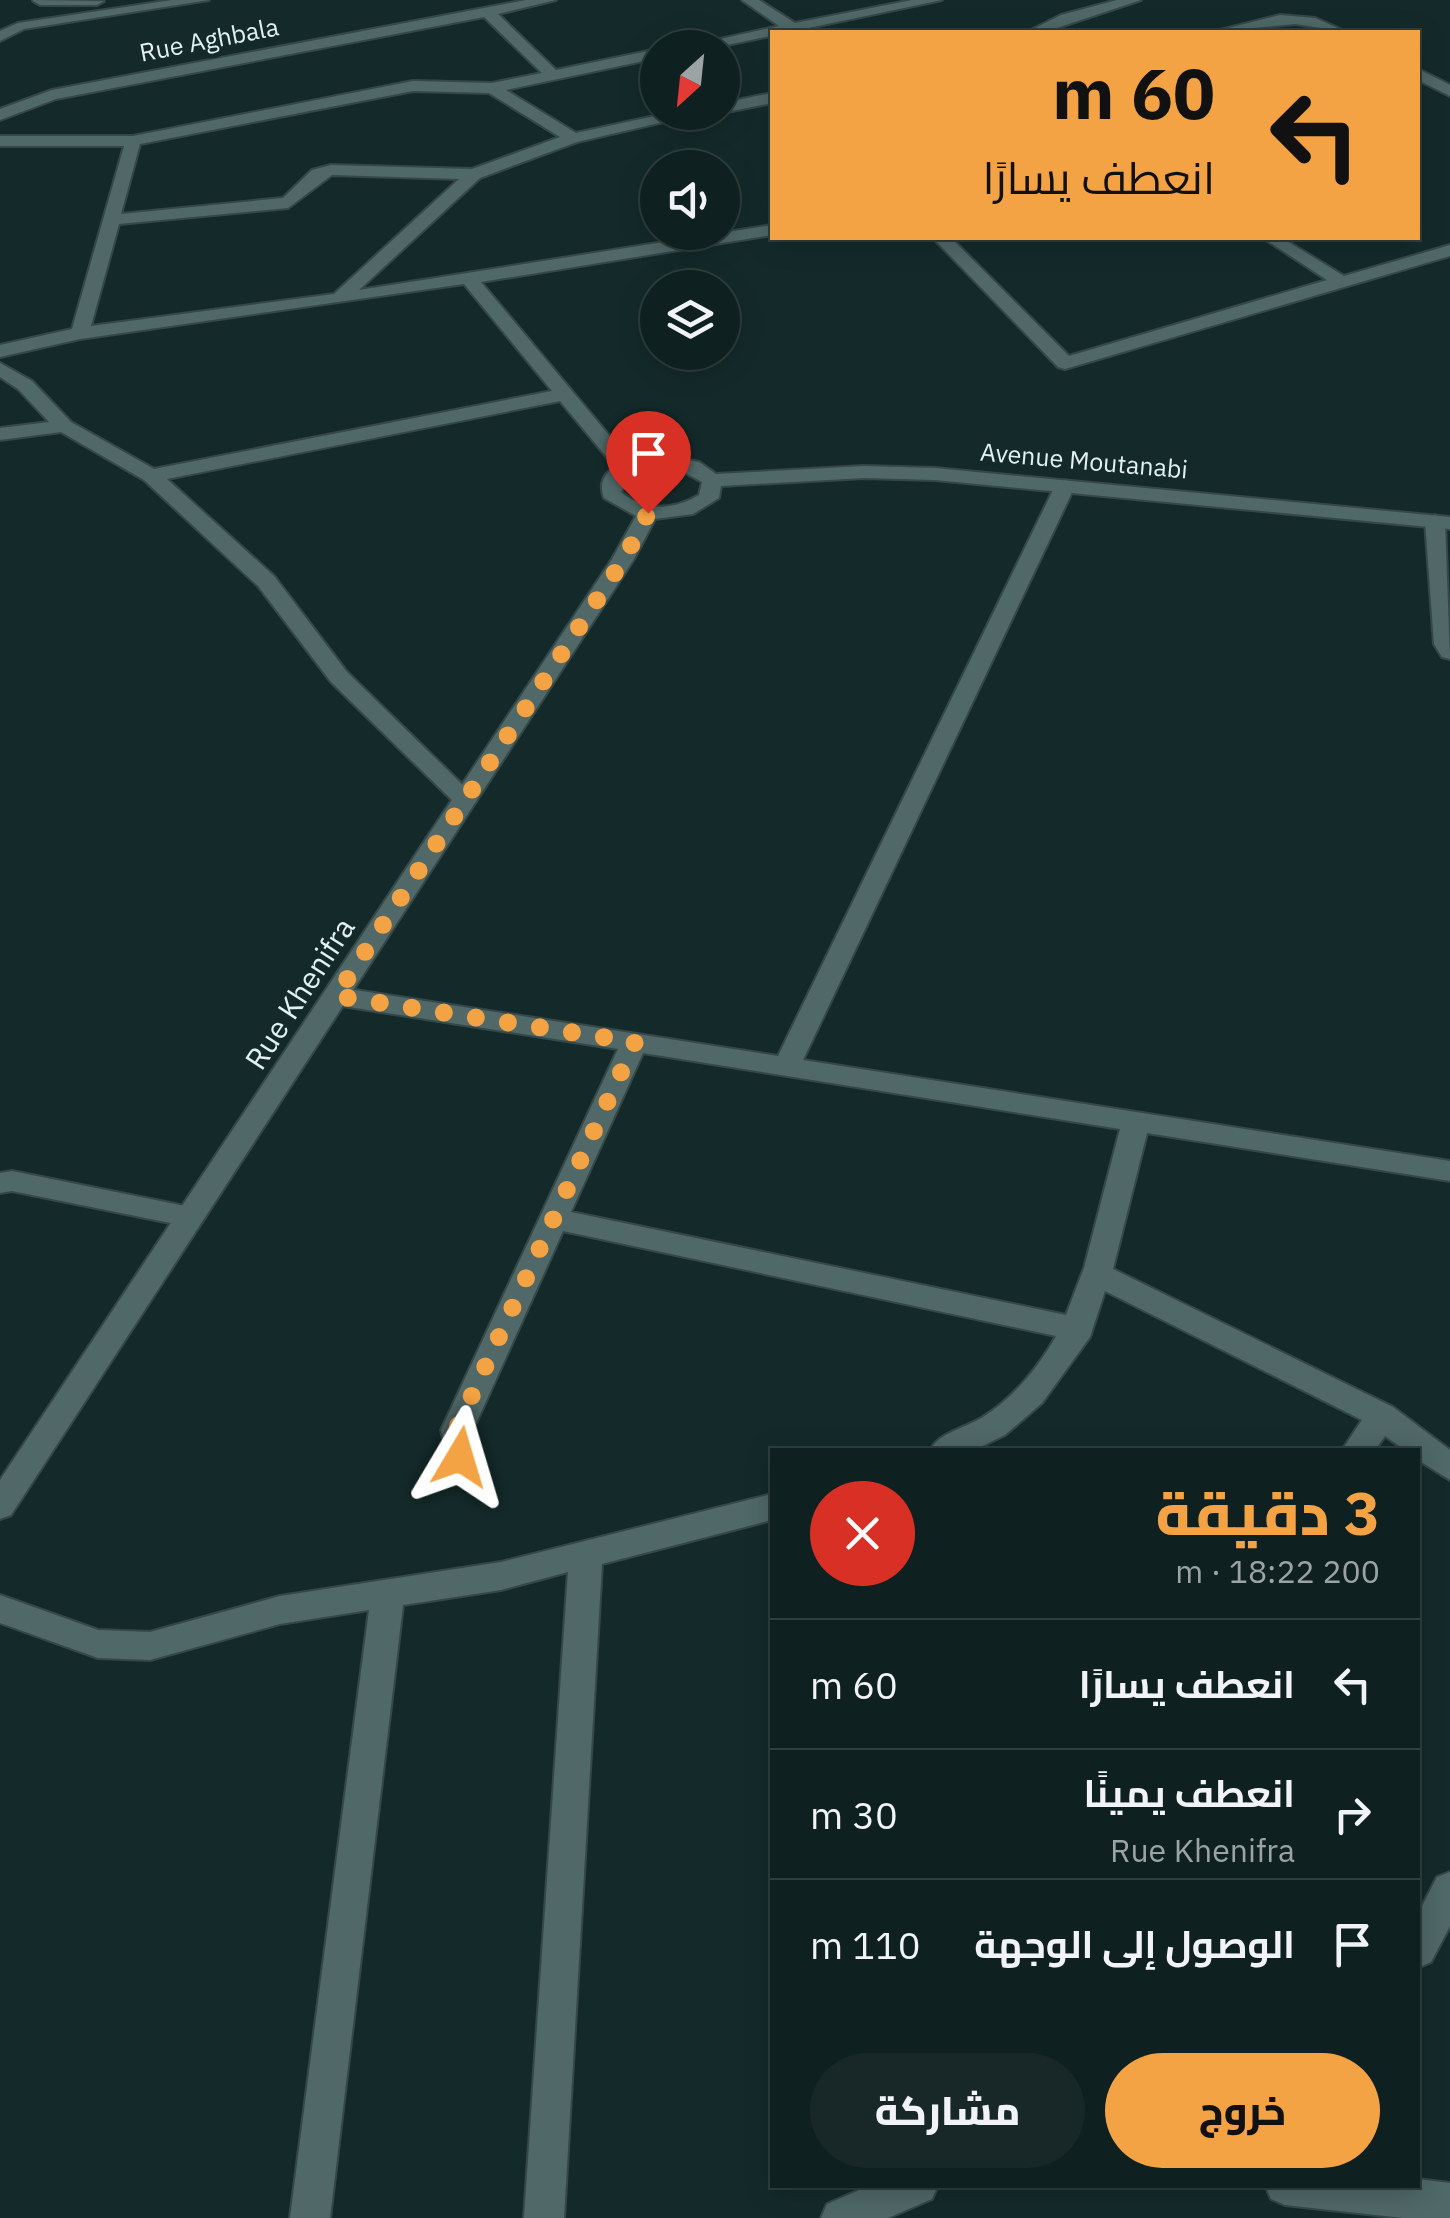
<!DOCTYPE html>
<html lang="ar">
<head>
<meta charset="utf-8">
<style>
	:root { --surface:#0f2020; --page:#182829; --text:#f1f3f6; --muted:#9ba3a5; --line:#2f3e3e; --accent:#f4a344 }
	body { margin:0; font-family:"IBM Plex Sans",Cairo,sans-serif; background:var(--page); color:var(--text); direction:rtl; height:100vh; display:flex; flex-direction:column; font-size:38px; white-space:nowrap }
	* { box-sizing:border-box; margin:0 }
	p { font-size:32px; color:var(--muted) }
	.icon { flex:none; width:55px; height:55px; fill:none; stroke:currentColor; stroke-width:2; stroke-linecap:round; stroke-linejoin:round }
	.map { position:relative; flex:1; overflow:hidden; direction:ltr }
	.details { position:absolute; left:770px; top:1448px; width:650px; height:740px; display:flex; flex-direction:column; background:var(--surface); border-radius:0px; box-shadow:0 5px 25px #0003,0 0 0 2px var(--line); direction:rtl }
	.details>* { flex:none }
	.hud { position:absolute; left:770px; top:30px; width:650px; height:210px; border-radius:0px; box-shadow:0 5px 25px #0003,0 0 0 2px var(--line); direction:rtl; background:#f4a344; color:#111; overflow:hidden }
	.needle { width:65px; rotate:207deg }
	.fabs { position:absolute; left:640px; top:30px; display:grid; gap:20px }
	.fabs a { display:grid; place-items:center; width:100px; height:100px; border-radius:50%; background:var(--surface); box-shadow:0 5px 25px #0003,0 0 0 2px var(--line); font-size:50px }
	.pin { position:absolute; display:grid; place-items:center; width:85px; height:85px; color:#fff; margin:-102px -42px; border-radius:50% 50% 50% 0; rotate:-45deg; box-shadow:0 0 10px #0007 }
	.pin .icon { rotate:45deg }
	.me { position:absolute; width:110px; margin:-55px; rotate:7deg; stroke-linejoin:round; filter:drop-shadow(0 0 8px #0008) }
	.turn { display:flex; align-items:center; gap:35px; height:210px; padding:0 40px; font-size:45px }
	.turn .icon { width:130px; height:130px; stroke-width:2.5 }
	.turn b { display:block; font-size:70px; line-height:85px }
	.round { display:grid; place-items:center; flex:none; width:105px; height:105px; border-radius:52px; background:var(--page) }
	.headline { display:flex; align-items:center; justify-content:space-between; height:170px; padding:0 40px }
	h1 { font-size:60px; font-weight:800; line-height:75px; color:var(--accent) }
	.button { display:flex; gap:20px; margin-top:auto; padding:20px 40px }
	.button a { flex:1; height:115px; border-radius:60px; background:var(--accent); color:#111; font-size:40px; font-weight:800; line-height:115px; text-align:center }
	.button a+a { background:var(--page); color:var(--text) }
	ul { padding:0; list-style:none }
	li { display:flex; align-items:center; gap:30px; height:130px; padding:0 40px; border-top:2px solid var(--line) }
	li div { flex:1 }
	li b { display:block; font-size:38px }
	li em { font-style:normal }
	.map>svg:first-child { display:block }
</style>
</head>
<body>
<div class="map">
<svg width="1450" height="2218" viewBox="0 0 1450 2218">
	<rect width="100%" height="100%" fill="#142a2a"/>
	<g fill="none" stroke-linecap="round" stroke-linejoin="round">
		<g stroke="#364748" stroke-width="4">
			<path id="service" d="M1435,515L1445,521L1450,659L1442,657L1434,644L1425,521Z"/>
		</g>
		<g stroke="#364748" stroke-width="4">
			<path id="minor" d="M526,0H556L498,14L556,70L658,49V58L506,90L576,133L673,112H707L577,142L480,178L359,290L772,225V235L481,282L633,464V472H619L560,401L167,479L274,576L347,672L473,795L477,800L473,805H457L331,682L258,586L144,480L61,432L0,440V428L49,422L18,389L0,377V363L32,381L71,422L154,469L552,391L464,284L80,339L0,357V345L72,329L124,146H0V136H133L413,81L492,83L542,73L484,17L56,99L0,120V109L52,90ZM413,91L489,93L560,137L472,169L331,165L312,170L283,198L121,214L140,144ZM332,175L459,179L334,294L91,326L119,224L288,208Z
				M742,0H759L795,23L912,0H942L713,48H680L779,26Z
				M1117,0H1141L1045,32H1027L1061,15Z
				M1280,15L1315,18L1347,32L1295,24L1212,32Z
				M1418,69L1450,85V96L1418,80Z
				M772,93V103L722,113L721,112L722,103Z
				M933,238H951L1069,356L1327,280L1263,238H1282L1344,276L1450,245V256L1065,369L1058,367Z
				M1065,480L1075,486L803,1060L1450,1161V1181L1147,1133L1113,1269L1393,1407L1450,1450V1480L1418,1460V1450H1405L1385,1436L1375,1450H1342L1362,1420L1105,1291L1090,1337L1042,1403L1005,1435L974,1450H930C940,1432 966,1428 983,1417C1013,1398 1039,1367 1056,1336L563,1231L473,1430L476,1457L471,1466L460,1470L449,1466L441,1430L618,1049L336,1005L323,996L336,987L778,1056L1055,486ZM643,1053L1120,1129L1084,1268L1066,1315L571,1212Z
				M12,1171L190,1207L200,1210L204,1217L200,1224L190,1227L12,1191L0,1193V1173Z
				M772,1494V1520L602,1564L564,2218H524L568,1572L501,1590L403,1605L330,2218H290L369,1610L280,1624L150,1660L98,1658L0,1623V1595L98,1630L150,1632L280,1596L501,1562Z
				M1450,1872V1926L1431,1962L1418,1968V1914L1437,1877Z
				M1418,2179L1450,2183V2218H1403L1285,2205L1271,2199L1265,2185H1418Z
				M871,2185H938L932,2199L888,2218H821L827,2204Z"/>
		</g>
		<g stroke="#364748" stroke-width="4">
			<path id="tertiary" d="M666,456L699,462L716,474L864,466L935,468L1450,517V529L935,480L864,478L721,486L719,498L693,514L655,519L634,559L11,1515L0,1519V1480L612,559L636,516L604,498C591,463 642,456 666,456ZM676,468L702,482L699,495C674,510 645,512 621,492L631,474Z"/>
		</g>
		<g stroke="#364748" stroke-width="4">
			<path id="secondary" d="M172,0H209L24,29L0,41V31L18,23Z
				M33,1V0L104,1L97,5H40Z"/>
		</g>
		<use href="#service" fill="#506868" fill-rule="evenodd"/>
		<use href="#minor" fill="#506868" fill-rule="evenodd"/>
		<use href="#tertiary" fill="#506868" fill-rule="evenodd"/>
		<use href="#secondary" fill="#506868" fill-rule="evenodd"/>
	</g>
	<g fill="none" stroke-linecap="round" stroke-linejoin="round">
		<path stroke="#f4a344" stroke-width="18" stroke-dasharray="0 32.4" d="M460,1457L456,1430L635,1042L336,996L624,559L648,513"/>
	</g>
	<g text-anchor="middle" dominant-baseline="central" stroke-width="10" stroke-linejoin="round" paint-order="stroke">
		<g font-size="25" fill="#e2f0f0" stroke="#142a2a">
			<text transform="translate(209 39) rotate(-11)">Rue Aghbala</text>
			<text transform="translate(1084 460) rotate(5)">Avenue Moutanabi</text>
		</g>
		<g font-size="30" fill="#e2f0f0" stroke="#142a2a">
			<text transform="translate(299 993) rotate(-57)">Rue Khenifra</text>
		</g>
	</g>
</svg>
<div class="fabs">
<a><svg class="needle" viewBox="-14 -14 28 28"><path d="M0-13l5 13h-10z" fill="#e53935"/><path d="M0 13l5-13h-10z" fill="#9ba3a5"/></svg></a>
<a><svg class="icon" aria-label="sound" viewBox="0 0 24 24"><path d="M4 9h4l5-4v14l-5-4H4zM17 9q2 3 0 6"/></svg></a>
<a><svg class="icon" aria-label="layers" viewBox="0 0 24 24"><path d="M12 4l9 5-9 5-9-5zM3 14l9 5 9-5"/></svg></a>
</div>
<div class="pin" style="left:648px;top:513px;background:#d93025"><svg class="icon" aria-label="arrive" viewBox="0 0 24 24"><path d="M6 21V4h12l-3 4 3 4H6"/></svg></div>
<svg class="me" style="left:460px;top:1457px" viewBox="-20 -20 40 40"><path d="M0-17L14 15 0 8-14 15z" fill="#f4a344" stroke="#fff" stroke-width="4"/></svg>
<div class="hud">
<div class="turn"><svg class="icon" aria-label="left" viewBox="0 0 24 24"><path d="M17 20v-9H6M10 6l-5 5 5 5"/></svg><div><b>60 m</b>انعطف يسارًا</div></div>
</div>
<section class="details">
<div class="headline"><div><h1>3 دقيقة</h1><p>200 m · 18:22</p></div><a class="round" style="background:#d93025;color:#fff"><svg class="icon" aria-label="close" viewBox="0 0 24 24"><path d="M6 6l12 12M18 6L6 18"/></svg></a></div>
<ul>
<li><svg class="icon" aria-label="left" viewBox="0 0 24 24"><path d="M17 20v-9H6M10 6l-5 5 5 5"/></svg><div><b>انعطف يسارًا</b></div><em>60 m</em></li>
<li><svg class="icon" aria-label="right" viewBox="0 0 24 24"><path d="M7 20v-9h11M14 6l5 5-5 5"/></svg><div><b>انعطف يمينًا</b><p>Rue Khenifra</p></div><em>30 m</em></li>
<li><svg class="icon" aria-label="arrive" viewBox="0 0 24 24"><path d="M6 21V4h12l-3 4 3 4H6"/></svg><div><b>الوصول إلى الوجهة</b></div><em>110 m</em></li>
</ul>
<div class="button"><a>خروج</a><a>مشاركة</a></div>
</section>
</div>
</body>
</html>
